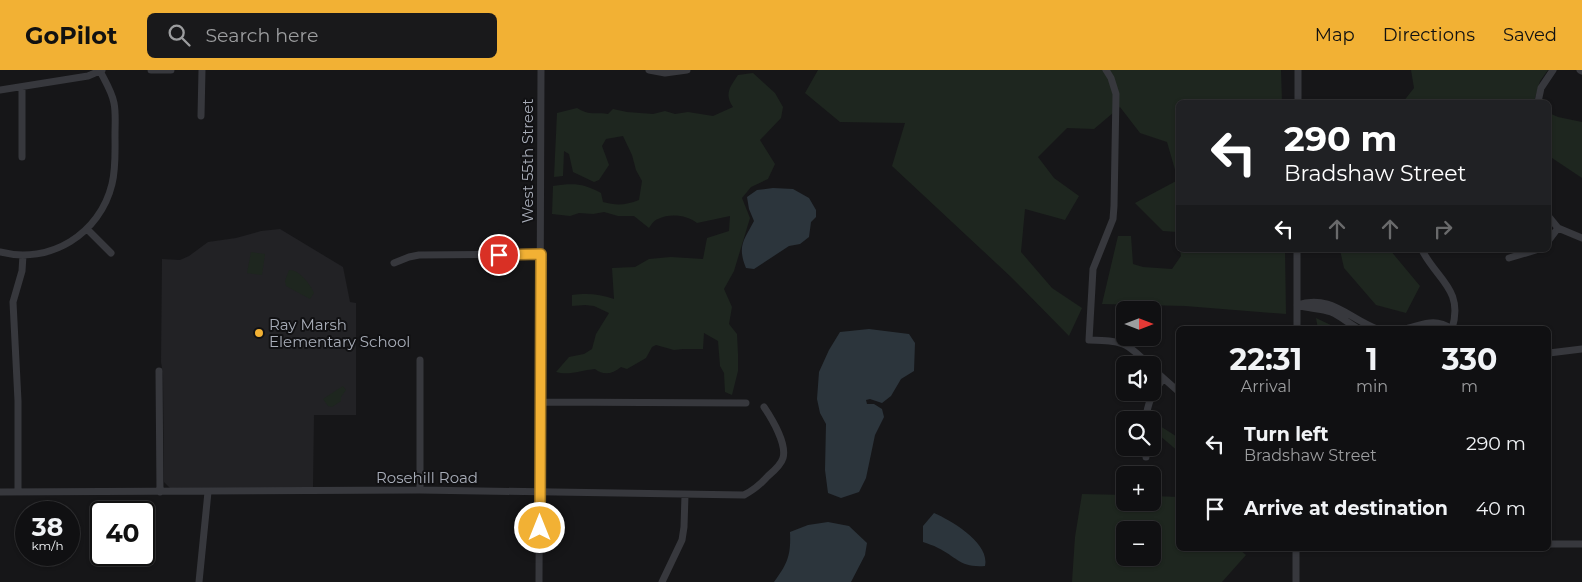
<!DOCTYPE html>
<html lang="en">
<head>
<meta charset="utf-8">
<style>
	:root { --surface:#101012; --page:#19191b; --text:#f1f3f6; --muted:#9c9d9f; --line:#303032; --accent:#f2b134 }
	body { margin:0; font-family:Montserrat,sans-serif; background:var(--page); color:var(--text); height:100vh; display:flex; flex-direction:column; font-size:19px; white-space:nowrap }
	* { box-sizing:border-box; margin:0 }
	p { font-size:16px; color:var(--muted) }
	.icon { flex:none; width:28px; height:28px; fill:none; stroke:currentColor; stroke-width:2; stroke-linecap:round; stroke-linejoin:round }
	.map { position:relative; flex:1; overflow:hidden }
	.details { position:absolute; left:1176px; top:256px; width:375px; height:225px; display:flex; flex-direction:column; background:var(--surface); border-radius:8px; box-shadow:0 1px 4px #0004,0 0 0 1px var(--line) }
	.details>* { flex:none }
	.guide { position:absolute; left:1176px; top:30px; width:375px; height:152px; border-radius:8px; box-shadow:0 1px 4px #0004,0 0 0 1px var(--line); background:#202124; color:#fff; overflow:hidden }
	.needle { width:32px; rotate:90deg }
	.fabs { position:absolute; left:1116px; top:231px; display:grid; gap:10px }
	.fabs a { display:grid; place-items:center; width:45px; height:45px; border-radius:8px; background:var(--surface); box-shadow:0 1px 4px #0004,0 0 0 1px var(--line); font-size:25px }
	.speed { position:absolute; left:15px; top:431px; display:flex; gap:10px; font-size:25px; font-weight:700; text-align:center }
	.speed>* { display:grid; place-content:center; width:65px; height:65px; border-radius:50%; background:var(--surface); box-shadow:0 1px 4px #0004,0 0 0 1px var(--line); line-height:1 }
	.speed small { font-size:12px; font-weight:400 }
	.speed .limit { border:2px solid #111; border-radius:8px; background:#fff; color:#111 }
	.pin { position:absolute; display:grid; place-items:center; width:42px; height:42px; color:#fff; margin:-21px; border:2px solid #fff; border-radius:50%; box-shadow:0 1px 5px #0007 }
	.me { position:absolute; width:55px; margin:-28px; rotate:0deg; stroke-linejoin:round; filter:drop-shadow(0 0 4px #0008) }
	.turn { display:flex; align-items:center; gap:18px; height:105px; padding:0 25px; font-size:22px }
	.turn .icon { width:65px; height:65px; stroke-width:2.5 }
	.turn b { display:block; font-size:35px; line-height:42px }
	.lanes { display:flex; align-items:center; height:48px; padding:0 25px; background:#0003; justify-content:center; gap:25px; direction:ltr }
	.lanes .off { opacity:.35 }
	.eta { display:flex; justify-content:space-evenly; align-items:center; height:85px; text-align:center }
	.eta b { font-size:30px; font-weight:700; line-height:35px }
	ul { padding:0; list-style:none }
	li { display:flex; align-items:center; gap:15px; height:65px; padding:0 25px }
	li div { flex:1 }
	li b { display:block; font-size:19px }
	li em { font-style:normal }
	header { display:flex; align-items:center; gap:30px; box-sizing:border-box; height:70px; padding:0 25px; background:var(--accent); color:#111 }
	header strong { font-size:24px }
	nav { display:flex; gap:28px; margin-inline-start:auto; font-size:18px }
	.search { width:350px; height:45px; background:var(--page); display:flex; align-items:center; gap:12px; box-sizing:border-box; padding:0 18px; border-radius:8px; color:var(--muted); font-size:19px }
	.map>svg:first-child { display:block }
</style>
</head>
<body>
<header>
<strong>GoPilot</strong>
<div class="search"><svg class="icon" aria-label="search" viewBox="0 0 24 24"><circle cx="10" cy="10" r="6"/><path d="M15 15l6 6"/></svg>Search here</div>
<nav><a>Map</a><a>Directions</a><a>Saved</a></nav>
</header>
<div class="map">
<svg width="1582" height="512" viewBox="0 0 1582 512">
	<rect width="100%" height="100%" fill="#161618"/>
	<path fill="#222225" d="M280,159L343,197L350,232L356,233V345H314L313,417L170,418L164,412L163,305L161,292L162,189L180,190L189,186L208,172L236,168L261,161Z"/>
	<path fill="#1e261f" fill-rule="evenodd" d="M818,0H1281L1282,32H1179V173L1177,162L1163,161L1135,133L1178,110L1167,72L1140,63L1120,37L1094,59L1067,58L1038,87L1054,108L1079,126L1065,150L1025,139L1021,182L1052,218L1082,238L1069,266L1011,207L892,96L905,53L840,52L805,23Z
		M1411,0H1548L1540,11L1534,32H1403L1414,18Z
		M753,3L775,23L783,37L781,48L760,70L775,94L768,109L751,117L742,128L750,148L734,201L724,219L732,237L729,254L737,264L738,284V301L732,325L725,322L724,303L720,296L718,271L704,263L703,279H683L674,280L656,275L652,277L646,288L627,299L621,297C612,304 604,306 595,299C581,300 569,306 556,302L569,287L584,284L592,279L596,264L609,243L594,236L585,235L572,236V225C588,223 599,224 614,229L612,198L635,197L649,189L671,187L703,189L707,168L729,161L730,146L697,153C687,145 670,143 658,149C654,150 651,155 649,158L634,146H618L604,142L593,144L579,143L570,146L552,144L553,116C573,113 583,113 601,123L603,132C617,136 626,135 639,130L642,111L636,100L632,85L623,66L606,69L602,76L609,95L599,110L594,112L573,102L569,84L564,81L563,106L554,107L557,43L577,38C590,46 594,42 608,44L613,39L627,42L653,44L665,41L675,44L688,42L713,46L733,37C724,24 730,17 738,5Z
		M1549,43L1558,47L1582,52V108L1549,86Z
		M1118,166H1131L1133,194L1143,197L1172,199L1181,186L1180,180H1285L1286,244L1185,236L1102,234Z
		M1340,180H1390L1420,216L1406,243L1376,235L1344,198Z
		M251,182L265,184L262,205L247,203Z
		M289,200C300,200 310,214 314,223L310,229L286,216L285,211Z
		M1316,248L1339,259H1318Z
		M343,316L346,320L341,327V331L332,337L328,336L323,329Z
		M1152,351L1179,368V382L1153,360Z
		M1082,424L1125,425V432H1152L1153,426L1179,427V479H1239L1246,485L1222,512H1072L1075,467ZM1125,460H1152V488H1125Z"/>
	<path fill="#2c353c" d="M773,118L793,119L809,128L816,140V147L811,152L809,167L800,174L789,176L754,199L746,198C737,176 744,170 754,151L749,139L747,127L757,120Z
		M869,259L909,264L915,273L914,301L901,309L891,326L882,333L870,329L866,330L867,334H874L882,339L884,347L875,365L866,408L859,422L841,428L828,423L825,400L826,354L820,343L817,329L819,302L829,280L840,262Z
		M934,443C952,451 990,473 985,496C960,498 957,487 938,478C933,475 928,474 923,472V456Z
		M828,452L849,456L867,473L865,485L851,512H774C788,493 791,485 790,462L808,455Z"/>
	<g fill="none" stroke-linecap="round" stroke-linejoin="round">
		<path stroke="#37383d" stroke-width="7" d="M151,0H171
			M649,0L665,3L687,0
			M1106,0L1111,8L1116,24L1114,136L1113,149L1093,199L1089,270C1122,271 1126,271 1149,295
			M1298,0V32
			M1580,0L1582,1
			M0,20L88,6L102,0
			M1538,32L1541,18L1553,0
			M201,46L202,0
			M22,87V17
			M1549,147L1558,158L1582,168
			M87,159L111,183
			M1549,170L1558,158
			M1422,180C1437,210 1464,219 1452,259
			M0,182C50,195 100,164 112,114C116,98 115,80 115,64C115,54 116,43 114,33C112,22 105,11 100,1
			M1509,188L1536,180
			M394,193L409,187L419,185L541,184
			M1297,235C1331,224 1348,248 1377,259
			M1297,235C1308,239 1320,238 1331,242C1341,246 1349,254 1359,259
			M1297,259V180
			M1404,259C1423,255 1434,247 1452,259
			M1549,283L1582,279
			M1152,298L1179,322
			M159,301L160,422
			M540,332L746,333
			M1146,350C1147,333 1153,322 1163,309
			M1146,378V387
			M420,420V290
			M0,422L420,420L744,425C754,420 760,415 768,406C774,401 781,395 783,388C787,374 772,349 764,337
			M18,422V331L13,232L22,201L23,185
			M1549,474H1582
			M199,512L208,422
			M539,512L541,0
			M662,512L682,470L684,457L685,425
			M1296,512V479"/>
	</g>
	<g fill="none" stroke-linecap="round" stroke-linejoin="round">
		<g stroke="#9d7322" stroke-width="12">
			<path id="route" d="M499,185L541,184L540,458"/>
		</g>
		<use href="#route" stroke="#f2b134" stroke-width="9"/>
	</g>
	<circle fill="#f2b134" stroke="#111113" stroke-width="2" cx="259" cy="263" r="5"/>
	<g text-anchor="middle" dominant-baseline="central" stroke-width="4" stroke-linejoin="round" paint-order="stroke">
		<g font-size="15" fill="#a8adb8" stroke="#111113">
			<text transform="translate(527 91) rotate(-90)">West 55th Street</text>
			<text x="427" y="407">Rosehill Road</text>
		</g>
		<g font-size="15" fill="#a8adb8" stroke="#111113" text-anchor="start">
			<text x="269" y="254">Ray Marsh<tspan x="269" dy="17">Elementary School</tspan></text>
		</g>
	</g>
</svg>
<div class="fabs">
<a><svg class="needle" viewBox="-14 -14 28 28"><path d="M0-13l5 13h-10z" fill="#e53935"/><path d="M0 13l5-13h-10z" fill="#9c9d9f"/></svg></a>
<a><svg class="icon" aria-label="sound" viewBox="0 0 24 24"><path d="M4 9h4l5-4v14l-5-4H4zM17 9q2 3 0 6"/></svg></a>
<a><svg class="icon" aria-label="search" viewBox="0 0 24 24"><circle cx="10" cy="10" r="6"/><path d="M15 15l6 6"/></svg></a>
<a>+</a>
<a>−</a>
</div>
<div class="speed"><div>38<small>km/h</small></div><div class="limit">40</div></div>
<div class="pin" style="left:499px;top:185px;background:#d93025"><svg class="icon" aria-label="arrive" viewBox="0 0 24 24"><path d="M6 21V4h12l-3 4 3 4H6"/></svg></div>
<svg class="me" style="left:540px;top:458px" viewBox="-20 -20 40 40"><circle r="17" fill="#f2b134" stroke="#fff" stroke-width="3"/><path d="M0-11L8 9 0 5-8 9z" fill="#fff"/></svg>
<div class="guide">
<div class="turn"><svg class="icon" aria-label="left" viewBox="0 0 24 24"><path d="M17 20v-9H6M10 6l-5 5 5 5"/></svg><div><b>290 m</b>Bradshaw Street</div></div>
<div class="lanes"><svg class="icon" aria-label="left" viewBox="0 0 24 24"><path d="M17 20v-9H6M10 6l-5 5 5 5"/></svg><svg class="icon off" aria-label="ahead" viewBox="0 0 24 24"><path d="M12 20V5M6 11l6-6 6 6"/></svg><svg class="icon off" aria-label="ahead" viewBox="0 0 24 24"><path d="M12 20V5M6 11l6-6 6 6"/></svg><svg class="icon off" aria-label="right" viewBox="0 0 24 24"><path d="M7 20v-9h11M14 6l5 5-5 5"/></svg></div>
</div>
<section class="details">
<div class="eta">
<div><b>22:31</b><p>Arrival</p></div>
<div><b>1</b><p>min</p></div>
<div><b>330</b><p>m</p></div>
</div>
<ul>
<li><svg class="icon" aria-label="left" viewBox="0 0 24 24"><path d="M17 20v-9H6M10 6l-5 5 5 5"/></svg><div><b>Turn left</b><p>Bradshaw Street</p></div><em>290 m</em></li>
<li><svg class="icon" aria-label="arrive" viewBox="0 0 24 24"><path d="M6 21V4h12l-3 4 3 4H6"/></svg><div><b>Arrive at destination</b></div><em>40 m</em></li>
</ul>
</section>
</div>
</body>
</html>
